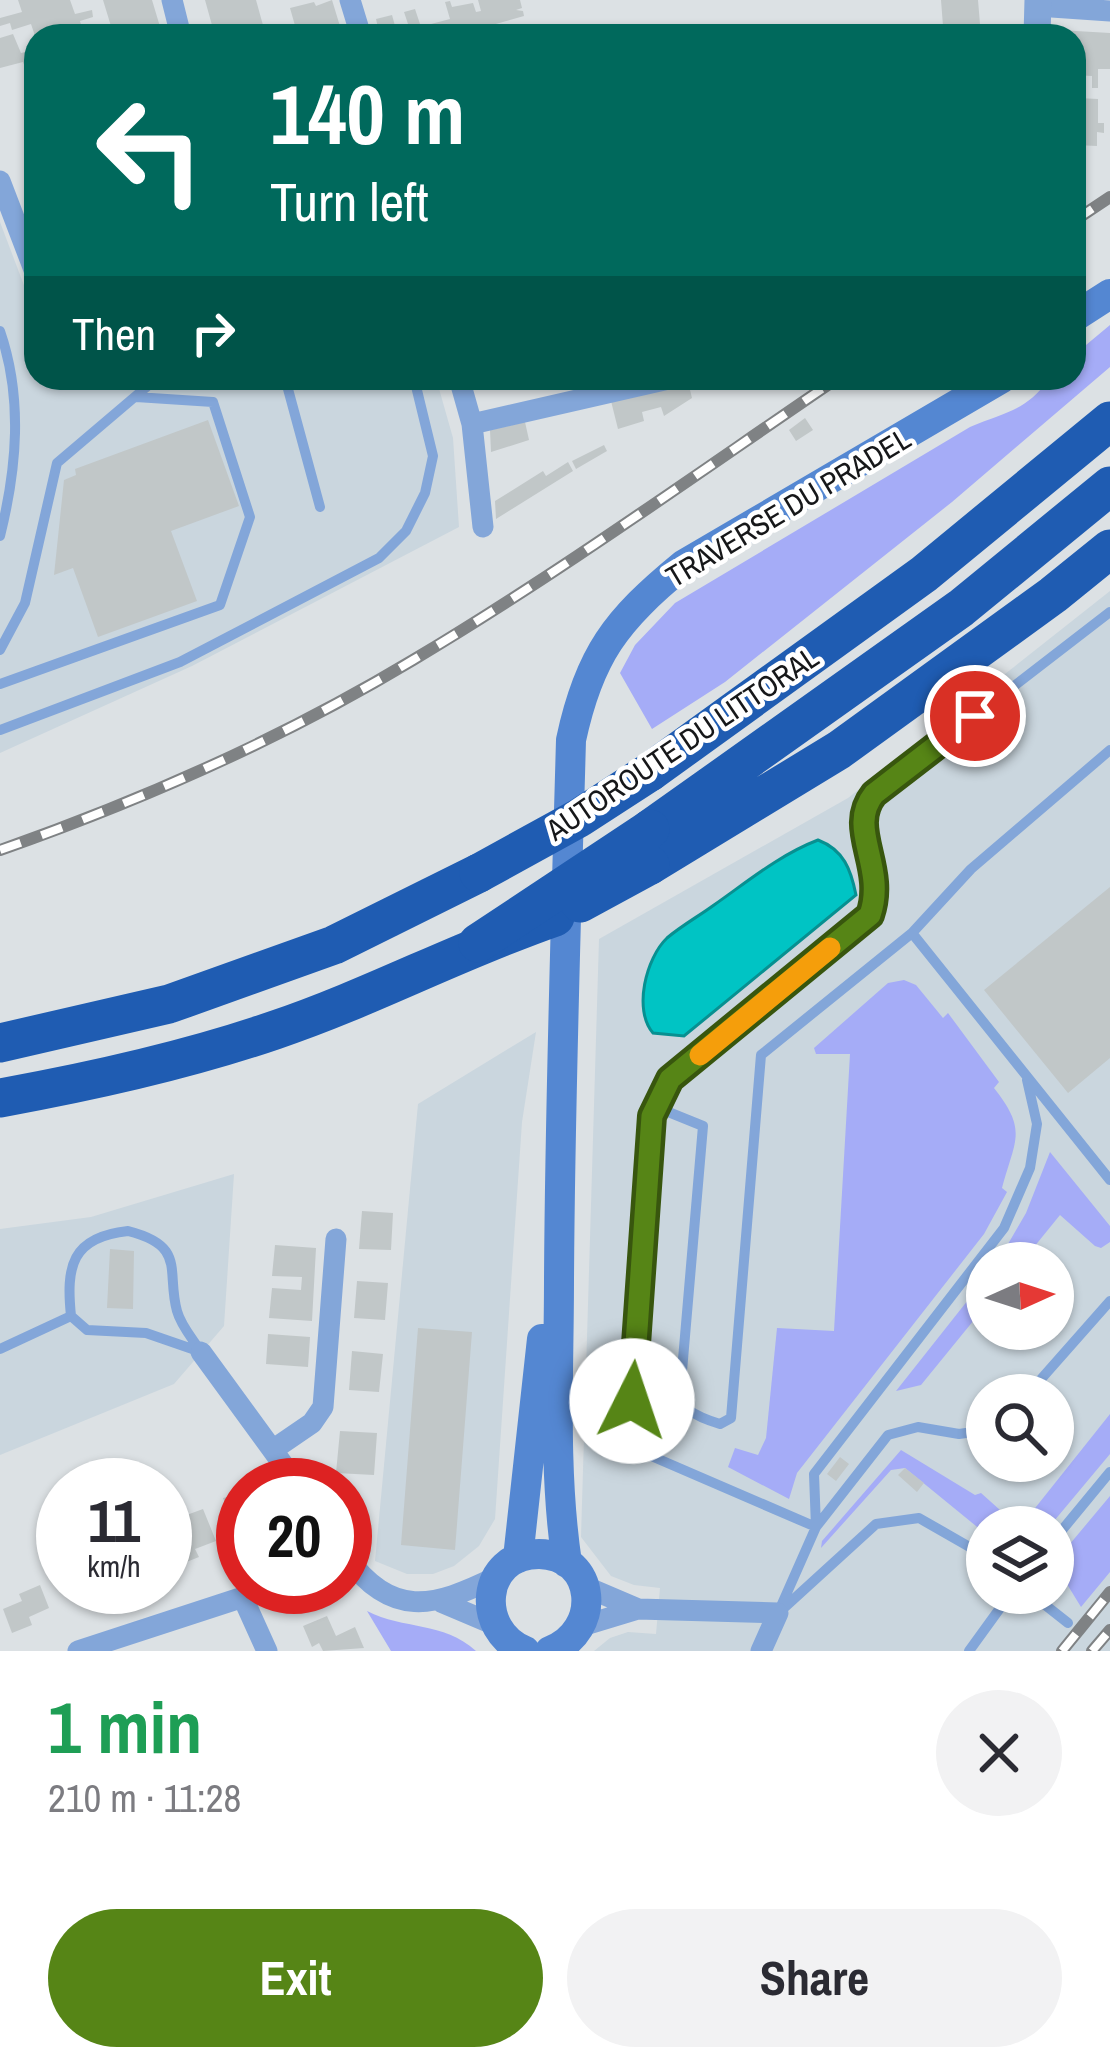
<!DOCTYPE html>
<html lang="en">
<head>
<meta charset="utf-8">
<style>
	:root { --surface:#fff; --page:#f2f2f3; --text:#2b2b33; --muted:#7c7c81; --accent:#568516 }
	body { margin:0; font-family:"Archivo Narrow",sans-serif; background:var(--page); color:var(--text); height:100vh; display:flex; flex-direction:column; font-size:45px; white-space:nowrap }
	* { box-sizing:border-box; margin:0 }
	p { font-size:39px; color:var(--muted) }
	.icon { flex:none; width:66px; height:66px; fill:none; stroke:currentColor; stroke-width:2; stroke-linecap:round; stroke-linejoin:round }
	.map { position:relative; height:1651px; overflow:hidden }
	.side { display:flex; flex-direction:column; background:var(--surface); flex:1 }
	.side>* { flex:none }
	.top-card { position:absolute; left:24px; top:24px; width:1062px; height:366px; border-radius:36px; box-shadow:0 3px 9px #0004; background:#00695c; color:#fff; overflow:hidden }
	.needle { width:78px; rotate:87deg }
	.tools { position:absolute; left:966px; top:1242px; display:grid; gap:24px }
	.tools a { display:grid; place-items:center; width:108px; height:108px; border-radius:50%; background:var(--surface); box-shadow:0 3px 9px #0004; font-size:60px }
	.speed { position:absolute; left:36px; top:1458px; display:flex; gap:24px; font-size:60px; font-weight:700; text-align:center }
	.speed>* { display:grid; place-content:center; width:156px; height:156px; border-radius:50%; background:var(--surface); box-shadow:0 3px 9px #0004; line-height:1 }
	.speed small { font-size:30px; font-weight:400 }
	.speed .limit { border:18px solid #d22; background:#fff; color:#111 }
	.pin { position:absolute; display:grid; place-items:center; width:102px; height:102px; color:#fff; margin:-51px; border:6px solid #fff; border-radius:50%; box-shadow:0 3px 12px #0007 }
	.me { position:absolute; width:132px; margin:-66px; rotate:4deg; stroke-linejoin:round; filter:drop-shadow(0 0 9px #0008) }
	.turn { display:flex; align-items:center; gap:42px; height:252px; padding:0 48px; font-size:54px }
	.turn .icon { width:156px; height:156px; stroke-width:2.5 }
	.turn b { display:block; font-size:84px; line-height:102px }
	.then { display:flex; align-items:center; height:114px; padding:0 48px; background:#0003; gap:24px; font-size:45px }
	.round { display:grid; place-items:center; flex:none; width:126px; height:126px; border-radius:63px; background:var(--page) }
	.head { display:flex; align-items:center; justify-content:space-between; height:204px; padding:0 48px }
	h1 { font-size:72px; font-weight:700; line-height:90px; color:#1e9e55 }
	.action { display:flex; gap:24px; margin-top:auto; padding:24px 48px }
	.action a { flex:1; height:138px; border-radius:72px; background:var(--accent); color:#fff; font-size:48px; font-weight:700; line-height:138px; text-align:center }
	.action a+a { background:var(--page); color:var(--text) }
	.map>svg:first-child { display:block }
</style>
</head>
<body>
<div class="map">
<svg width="1110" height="1651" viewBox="0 0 1110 1651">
	<rect width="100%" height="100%" fill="#dce1e4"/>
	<path fill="#cad6de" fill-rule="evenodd" d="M0,222L36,317V378H59L61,382L75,378H436L453,438L459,527L192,666L0,753Z
		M1110,591V1651H594L610,1638L628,1632L656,1634L660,1588L634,1585L611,1576L581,1537L599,939L848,798ZM987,1263H1053V1329H987ZM987,1395H1053V1461H987ZM987,1527H1053V1593H987Z
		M536,1032L522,1122L495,1519L479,1546L454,1566L433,1574H407L375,1561L418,1104Z
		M234,1174L224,1326L174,1384L0,1455V1229L91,1217Z"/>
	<path fill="#a5acf7" d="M1110,325V367L952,502L725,682L652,729L620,673L635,645L675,603L970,427C1007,411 1025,412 1050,378H1074V355Z
		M904,980L916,985L943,1018L948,1013L999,1082L994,1088C1028,1131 1015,1139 1002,1188L1007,1192L984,1234L797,1473L789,1499L728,1467L735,1448L758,1455L766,1438L777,1328L834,1331L850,1054H816L814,1048L888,983Z
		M1050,1152L1110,1226V1242L1101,1248L1095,1246L1060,1215L1021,1263H997L1026,1213Z
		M987,1276V1304L921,1385L896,1391Z
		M1110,1414V1454L1049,1527H1020Z
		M901,1450L975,1495L981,1493L1019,1527H987V1535L905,1468L891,1470L821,1548L822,1541Z
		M1110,1496V1572L1081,1607L1054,1563Z
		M367,1611C404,1630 443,1621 476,1651H391Z"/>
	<path fill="#00c4c4" stroke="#079091" stroke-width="3" d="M818,840C844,850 851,870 856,895L684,1036L653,1033C633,1010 646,958 667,938C681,926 699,916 714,905C747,882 779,855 818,840Z"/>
	<path fill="#c1c7c8" d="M18,0H70L75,14L92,10L93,17L80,21L84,36H35L31,24L12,30L10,23L0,26V18L22,12Z
		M103,0H152L161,30L140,36H114Z
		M205,0H256L266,36H215Z
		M332,0L343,36H298L290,8L314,2L316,6Z
		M478,0H520L522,8L516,10L523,11L524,16L453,36H380L376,19L392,15L397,33L410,30L404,12L415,9L420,24L416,28L450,19L445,2L450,1L452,7L473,3L476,12L481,11Z
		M941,0H978L980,24L943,26Z
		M1059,30L1110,33V69H1098V88H1092V76L1074,75V36H1059Z
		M13,34L21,53L34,50L36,73L28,75L23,62L0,68V38Z
		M1074,80H1078V98L1098,99V123H1104V133L1097,132V146L1075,145Z
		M688,382L692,398L664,416L661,407L642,412L644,421L618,429L611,401Z
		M805,418L813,430L796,441L789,430Z
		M208,420L239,506L171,531L197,601L98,637L73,568L54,575L64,480L76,475L75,469Z
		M525,422L529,440L491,452L490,430Z
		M604,445L607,451L576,469L572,461Z
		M568,462L573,471L496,519L495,501L543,471L546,476Z
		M1110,887V1058L1068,1093L984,990Z
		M362,1211L393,1213L391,1250L359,1249Z
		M275,1245L316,1248L312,1321L269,1318L272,1288L301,1290L302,1277L272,1276Z
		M110,1249L134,1251L133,1309L107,1308Z
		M357,1281L388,1283L385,1320L354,1318Z
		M418,1328L472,1332L455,1550L401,1545Z
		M268,1334L310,1337L308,1367L266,1364Z
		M352,1351L383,1354L379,1392L349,1390Z
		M340,1431L377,1433L374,1475L336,1473Z
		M840,1457L849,1464L836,1481L827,1474Z
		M905,1468L924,1483L917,1492L898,1475Z
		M243,1493V1547L223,1498Z
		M203,1509L216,1541L195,1549L199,1557L179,1565L165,1523Z
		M40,1585L49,1608L29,1617L32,1625L12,1633L3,1609L22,1601L19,1594Z
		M90,1587H128L115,1592L119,1599L98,1608Z
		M327,1616L336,1636L355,1627L364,1648L323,1651L319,1643L312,1647L303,1626Z"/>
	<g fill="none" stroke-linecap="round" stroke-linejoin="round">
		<path stroke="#83a6d9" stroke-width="10" d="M0,331C23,398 17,468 0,536
			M285,378L320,507
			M0,650L25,603L57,463L157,378
			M0,684L220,605L250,517L213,402L136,397
			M0,730L180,662L379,558L406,531L425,493L433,456L414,378
			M1110,750L971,869L912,933L1110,1180
			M128,1231C187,1246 166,1271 177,1311C181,1326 193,1339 201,1352L146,1333L87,1330L71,1316C66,1267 71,1237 128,1231Z
			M0,1349L71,1316
			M664,1382C678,1406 693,1416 720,1424L731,1418L761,1055L912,933
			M1027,1395L1110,1301
			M632,1401L682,1371L703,1126L656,1107
			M816,1527L642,1452L630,1424L651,1116L670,1079L870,915C887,866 846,829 874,794L1110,612
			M816,1527L814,1474L1004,1228L1030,1168L1037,1124L1027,1080
			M1053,1541L1110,1472
			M1030,1593L1068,1623
			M785,1607L876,1524L919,1518L987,1557
			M778,1613L816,1527L888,1435L918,1427L959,1434L987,1430
			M969,1651L1011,1593"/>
		<path stroke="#83a6d9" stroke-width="21" d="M172,0L181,36
			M350,0L361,36
			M1037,6L1110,11
			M0,181L36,275
			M459,378L472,424L483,527
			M472,424L673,378
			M201,1352L298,1485
			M274,1449L312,1423L323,1407L336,1239
			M345,1555C392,1619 433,1608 496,1577
			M584,1586L638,1609
			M243,1598L267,1651
			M441,1602L493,1624
			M582,1626L638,1609L778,1613L761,1651
			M78,1651L274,1587"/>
		<path stroke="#83a6d9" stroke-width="27" d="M1037,36L1038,0"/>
		<path stroke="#5487d2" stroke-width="30" d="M1074,317L1110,294
			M518,1558L542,1339
			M567,1563C553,1469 559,1374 559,1279C560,1099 566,920 571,740C589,655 616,620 683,565L1002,378
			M525,1651C475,1631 480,1554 539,1554C597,1555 603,1631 550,1651"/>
		<path stroke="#1f5cb2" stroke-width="39" d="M650,772L924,574L1110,421
			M650,829L961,608L1110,486
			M650,865L839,750L1053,595L1110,549
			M0,1043L169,1004L334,945L479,873
			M0,1098C94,1081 185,1061 275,1030C370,998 459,950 555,917"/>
		<g stroke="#7f8284" stroke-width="12">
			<path id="rail" d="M1074,221L1110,197
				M0,850C143,800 283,738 413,660C559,573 698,473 838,378
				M1062,1651L1110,1592
				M1092,1651L1110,1630"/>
		</g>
		<use href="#rail" stroke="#fff" stroke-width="8" stroke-dasharray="22" stroke-linecap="butt"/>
		<path stroke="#1f5cb2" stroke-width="39" d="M479,873L579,818L650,772
			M580,903L650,865
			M478,943L650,829"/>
	</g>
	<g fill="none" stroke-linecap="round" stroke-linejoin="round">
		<g stroke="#38560e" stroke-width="30">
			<path id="route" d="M632,1401L652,1116L670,1079L870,915C887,866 846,829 874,794L975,716"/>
		</g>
		<use href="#route" stroke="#568516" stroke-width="21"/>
		<path stroke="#f59e0b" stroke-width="21" d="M700,1055L830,948"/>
	</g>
	<g text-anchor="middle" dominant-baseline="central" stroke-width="9" stroke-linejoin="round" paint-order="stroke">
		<g font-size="30" fill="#161719" stroke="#fff">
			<text transform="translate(788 507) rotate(-31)">TRAVERSE DU PRADEL</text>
			<text transform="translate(682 743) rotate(-34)">AUTOROUTE DU LITTORAL</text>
		</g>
	</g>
</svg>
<div class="tools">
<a><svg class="needle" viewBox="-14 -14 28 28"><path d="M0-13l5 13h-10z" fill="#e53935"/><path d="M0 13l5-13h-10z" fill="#7c7c81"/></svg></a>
<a><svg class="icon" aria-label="search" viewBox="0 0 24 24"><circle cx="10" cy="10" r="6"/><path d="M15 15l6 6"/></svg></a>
<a><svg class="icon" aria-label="layers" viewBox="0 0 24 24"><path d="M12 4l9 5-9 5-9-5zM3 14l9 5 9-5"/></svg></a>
</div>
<div class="speed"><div>11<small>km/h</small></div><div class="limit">20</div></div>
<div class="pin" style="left:975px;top:716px;background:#d93025"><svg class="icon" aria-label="arrive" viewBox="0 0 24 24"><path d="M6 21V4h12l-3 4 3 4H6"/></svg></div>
<svg class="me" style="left:632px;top:1401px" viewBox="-20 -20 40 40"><circle r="19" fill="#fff"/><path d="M0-13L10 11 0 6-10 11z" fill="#568516"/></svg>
<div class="top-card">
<div class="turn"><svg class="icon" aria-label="left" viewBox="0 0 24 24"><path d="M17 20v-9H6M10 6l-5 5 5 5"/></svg><div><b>140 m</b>Turn left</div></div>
<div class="then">Then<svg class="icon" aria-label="right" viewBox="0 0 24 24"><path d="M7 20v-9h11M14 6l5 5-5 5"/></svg></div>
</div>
</div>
<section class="side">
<div class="head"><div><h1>1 min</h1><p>210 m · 11:28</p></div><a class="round"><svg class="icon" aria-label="close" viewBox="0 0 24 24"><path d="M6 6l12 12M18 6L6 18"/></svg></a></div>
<div class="action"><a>Exit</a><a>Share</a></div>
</section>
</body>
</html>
